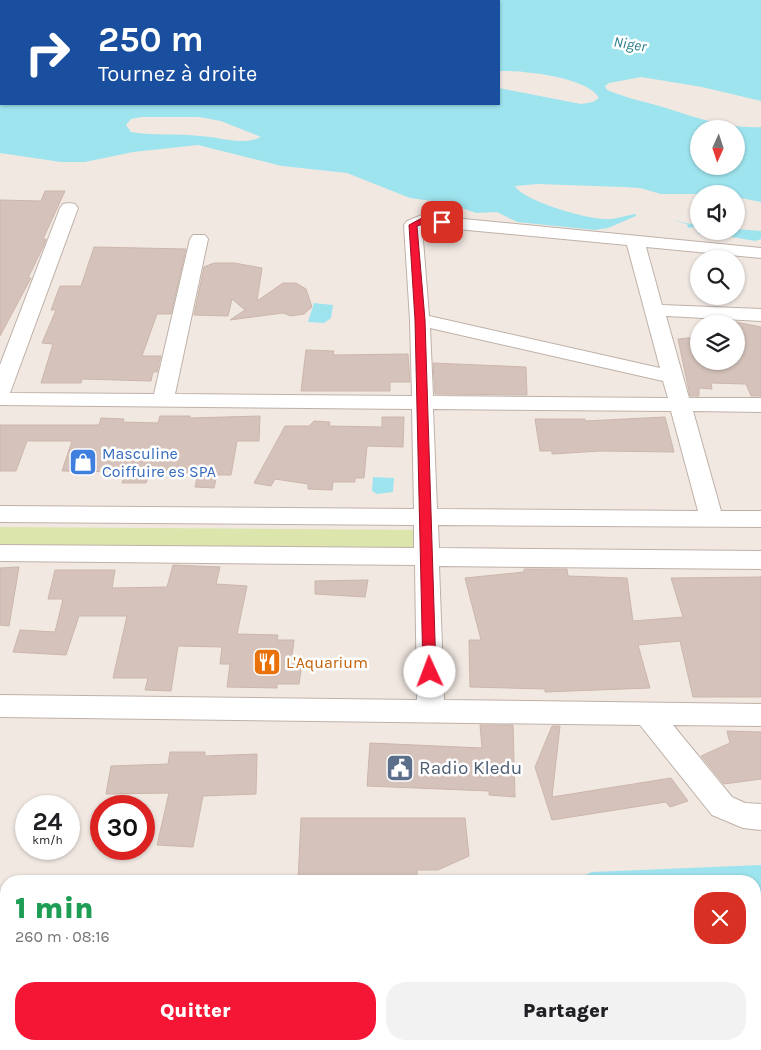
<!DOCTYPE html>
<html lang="fr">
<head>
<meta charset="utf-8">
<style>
	:root { --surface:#fff; --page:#f2f2f2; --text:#202124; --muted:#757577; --accent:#f51535 }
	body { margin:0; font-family:Karla,sans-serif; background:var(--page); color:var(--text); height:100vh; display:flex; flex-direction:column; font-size:19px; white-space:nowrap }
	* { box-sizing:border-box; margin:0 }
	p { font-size:16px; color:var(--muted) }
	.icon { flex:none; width:28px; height:28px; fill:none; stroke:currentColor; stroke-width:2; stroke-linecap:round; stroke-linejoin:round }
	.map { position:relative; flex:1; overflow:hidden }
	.drawer { position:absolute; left:0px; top:875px; width:761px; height:175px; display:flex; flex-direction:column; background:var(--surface); border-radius:20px 20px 0 0; box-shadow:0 1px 4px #0004 }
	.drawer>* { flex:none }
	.banner { position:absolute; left:0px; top:0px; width:500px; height:105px; box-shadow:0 1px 4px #0004; background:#1a4fa0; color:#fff; overflow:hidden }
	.needle { width:32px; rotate:183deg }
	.tools { position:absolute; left:690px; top:120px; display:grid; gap:10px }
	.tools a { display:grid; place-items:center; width:55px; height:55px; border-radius:50%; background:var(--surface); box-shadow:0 1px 4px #0004; font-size:25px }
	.speed { position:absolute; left:15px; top:795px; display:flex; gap:10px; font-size:25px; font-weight:700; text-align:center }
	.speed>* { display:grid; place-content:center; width:65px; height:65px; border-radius:50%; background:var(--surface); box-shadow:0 1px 4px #0004; line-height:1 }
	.speed small { font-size:12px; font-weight:400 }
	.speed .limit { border:8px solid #d22; background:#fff; color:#111 }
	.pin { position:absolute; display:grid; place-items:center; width:42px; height:42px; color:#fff; margin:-21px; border-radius:10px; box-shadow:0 2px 8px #0006 }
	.me { position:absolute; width:55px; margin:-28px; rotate:358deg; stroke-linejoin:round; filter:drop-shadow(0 0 4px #0008) }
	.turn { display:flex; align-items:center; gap:18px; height:105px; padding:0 15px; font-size:22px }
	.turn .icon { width:65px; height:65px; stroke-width:2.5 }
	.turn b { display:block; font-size:35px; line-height:42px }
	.round { display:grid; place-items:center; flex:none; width:52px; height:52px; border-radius:20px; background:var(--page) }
	.summary { display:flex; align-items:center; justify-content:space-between; height:85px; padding:0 15px }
	h1 { font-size:30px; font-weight:800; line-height:38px; color:#1e9e55 }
	.cta { display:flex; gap:10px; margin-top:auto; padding:10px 15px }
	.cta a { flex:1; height:58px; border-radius:20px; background:var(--accent); color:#fff; font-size:20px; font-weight:800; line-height:58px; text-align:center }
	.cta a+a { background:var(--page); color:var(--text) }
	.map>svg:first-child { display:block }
</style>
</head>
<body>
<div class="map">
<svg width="761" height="1050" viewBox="0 0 761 1050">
	<rect width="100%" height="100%" fill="#f1e8e2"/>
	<path fill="#dce5ab" d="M0,527L424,530L426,550L0,546Z"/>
	<path fill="#9ee4ee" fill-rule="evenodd" d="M12,0H761V101L702,87L641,77L609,83L605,86L607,90C626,98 646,102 666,108C698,118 727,129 761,127V202L736,197V194H661L640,188L623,187L538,184L515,186C523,201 587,219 605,219C615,220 626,215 636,214V216L608,228L595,230L517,222L497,212L476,213L447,203L410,198L347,173L282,166L198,145L133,152L85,162H61L0,153V70L1,104H499V88L581,104L593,102L599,98C588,77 521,70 499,71V1ZM142,117H199L221,121L261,137C242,146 220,137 200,136C177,133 154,136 131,132L126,125L131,119ZM699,129H736V166H699Z
		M672,220L691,224L699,222V231H736V229L761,231V239L755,241L710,233L699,234L694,227L688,228L687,224Z
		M314,303L333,305L331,318L324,323L308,322Z
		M373,477L394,478L393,492L377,494L372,491Z
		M761,865V978L755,977V881H572L592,872Z
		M0,997H6V1044H318L272,1050H0Z"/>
	<path fill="#d5c3bb" stroke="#ccb6ab" d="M45,191H65L43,239H46L44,245L28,278H31L0,336V200L41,201Z
		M94,247L186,249L171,314H157L142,356H161L157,372H153L151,381L82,379L81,383H41L53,344L42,343L56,310H51L60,286H81Z
		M214,263H234L262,268L257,301L283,283H296L306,289L312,307L304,314L291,316L283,313L230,320L245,310L232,299L228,316L194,315L204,267Z
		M736,322L761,327V396H751L746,384L711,383L712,389L699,388V396H690L678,339L699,337V361H736Z
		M306,350L334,351L333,355L408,354L410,382H390V391H301Z
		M433,363L526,367L527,395L435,394Z
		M160,416H190V418L260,416L259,441H237L231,475H217L214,488L195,487L198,473H154L153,478H148L146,483H122L125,472L62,471L72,441H27L16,471H0V425H99L101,418L124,419L123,422L158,423Z
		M382,417H404L403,447L367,446L364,478H355V482H333L332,490L308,489V484L275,479L271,486L254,483L285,426H309L314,421L330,422L329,426L382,427Z
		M665,417L674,452L600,451L552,454V451H540L535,419H585V421Z
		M173,565L220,567L216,584L247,586L237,634L278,635L277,640H294L291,664H302L299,684H277V688L227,687L230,664H220L222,647L178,646L171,691L145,690L148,678H113L127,616H79L66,655L13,652L20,630L55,632L63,599H48L55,570H115L112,588L167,587Z
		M19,567L9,626L0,625V568Z
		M524,569H567L568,576L627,578L633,621L683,617L671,578L761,577V697H693L680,641L638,645L650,688L545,692V689L470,687L469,640H481L465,578L524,572Z
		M368,580L365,597L315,594V581Z
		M480,725H513L515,797L489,795V791L367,786L370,743L482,748Z
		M552,726H560L552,797L671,778L688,801L670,807L666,802L552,820L535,767Z
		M727,731L761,732V779L724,784L701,756L730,743Z
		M170,752H205V756L257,754L256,794L203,796L193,847L157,845L169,793L106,794L111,766L168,764Z
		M301,818H465L469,856L438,870H417V881H298Z"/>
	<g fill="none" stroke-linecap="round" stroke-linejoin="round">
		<g stroke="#bfb1a8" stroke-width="2">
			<path id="minor" d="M69,203L75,204L78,208L10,393L154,394L190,239L193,235H205L208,239L175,394L412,396L410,320L404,225L407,221L422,215L761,248V258L646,247L662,305L761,309V321L666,316L689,398H761V412L693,411L721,511H761V527L438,525L439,548L761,551V569L439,566L444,700L761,704V726L673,725L732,797L745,803L761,804V830L743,828L712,815L640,725L0,717V695L417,700L415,565L0,561V545L414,548V525L0,522V506L414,509L412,409L0,405V365L60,208L63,204ZM425,226L627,245L660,368L429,316L422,227ZM430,328L663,381L668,398L433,396ZM433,409L671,411L698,511L437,509Z"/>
		</g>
		<use href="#minor" fill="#fff" fill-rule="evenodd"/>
	</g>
	<path fill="#f51535" stroke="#9f0e22" d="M422,218L446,222C438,228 426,222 417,226L425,320L436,672L430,677L423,672L415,320L409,225Z"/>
	<defs>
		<g id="shop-square" transform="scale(1.4375)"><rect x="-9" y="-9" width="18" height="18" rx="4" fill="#3f7fe0" stroke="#fff"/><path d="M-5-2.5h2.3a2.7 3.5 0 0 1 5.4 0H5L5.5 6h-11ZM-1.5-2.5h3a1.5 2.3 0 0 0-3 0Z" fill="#fff"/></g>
		<g id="restaurant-square" transform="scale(1.4375)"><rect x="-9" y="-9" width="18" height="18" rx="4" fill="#e8710a" stroke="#fff"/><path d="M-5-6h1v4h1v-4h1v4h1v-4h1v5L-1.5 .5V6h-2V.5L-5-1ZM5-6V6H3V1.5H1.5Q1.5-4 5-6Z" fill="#fff"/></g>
		<g id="civic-square" transform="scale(1.4375)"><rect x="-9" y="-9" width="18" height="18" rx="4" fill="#5c6f8a" stroke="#fff"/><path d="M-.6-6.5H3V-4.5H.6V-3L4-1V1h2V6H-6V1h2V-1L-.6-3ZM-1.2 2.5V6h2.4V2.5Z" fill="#fff"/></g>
	</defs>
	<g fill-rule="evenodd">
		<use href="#shop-square" x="83" y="462"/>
		<use href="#restaurant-square" x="267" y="662"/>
		<use href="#civic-square" x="400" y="768"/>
	</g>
	<g text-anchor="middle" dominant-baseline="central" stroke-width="5" stroke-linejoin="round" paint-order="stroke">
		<g font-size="15" font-style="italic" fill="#2a7f8b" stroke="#fff">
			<text transform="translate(630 44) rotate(9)">Niger</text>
		</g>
		<g font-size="16" fill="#366cbe" stroke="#fff" text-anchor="start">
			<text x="102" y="453">Masculine<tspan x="102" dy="18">Coiffuire es SPA</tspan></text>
		</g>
		<g font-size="16" fill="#c56008" stroke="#fff" text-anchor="start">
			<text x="286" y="662">L'Aquarium</text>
		</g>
		<g font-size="19" fill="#4e5e75" stroke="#fff" text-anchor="start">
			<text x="419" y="768">Radio Kledu</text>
		</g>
	</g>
</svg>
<div class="tools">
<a><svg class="needle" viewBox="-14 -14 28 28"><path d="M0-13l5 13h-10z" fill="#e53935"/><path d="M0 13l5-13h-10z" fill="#757577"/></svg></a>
<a><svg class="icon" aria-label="sound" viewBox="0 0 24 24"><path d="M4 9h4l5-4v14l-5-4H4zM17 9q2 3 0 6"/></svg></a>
<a><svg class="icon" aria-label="search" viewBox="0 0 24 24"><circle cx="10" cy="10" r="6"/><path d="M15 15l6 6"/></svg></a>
<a><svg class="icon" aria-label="layers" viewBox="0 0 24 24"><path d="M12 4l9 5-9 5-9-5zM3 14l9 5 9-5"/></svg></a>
</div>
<div class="speed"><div>24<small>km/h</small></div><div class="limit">30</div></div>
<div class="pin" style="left:442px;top:222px;background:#d93025"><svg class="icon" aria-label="arrive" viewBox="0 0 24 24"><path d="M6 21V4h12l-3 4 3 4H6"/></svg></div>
<svg class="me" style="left:430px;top:672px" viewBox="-20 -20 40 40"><circle r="19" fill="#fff"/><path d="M0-13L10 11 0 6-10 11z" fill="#f51535"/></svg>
<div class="banner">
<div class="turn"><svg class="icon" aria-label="right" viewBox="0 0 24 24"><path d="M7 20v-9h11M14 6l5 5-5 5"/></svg><div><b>250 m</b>Tournez à droite</div></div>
</div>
<section class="drawer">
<div class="summary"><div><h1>1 min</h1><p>260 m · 08:16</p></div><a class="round" style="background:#d93025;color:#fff"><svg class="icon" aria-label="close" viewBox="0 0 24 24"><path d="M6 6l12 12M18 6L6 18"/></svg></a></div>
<div class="cta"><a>Quitter</a><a>Partager</a></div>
</section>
</div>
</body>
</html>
